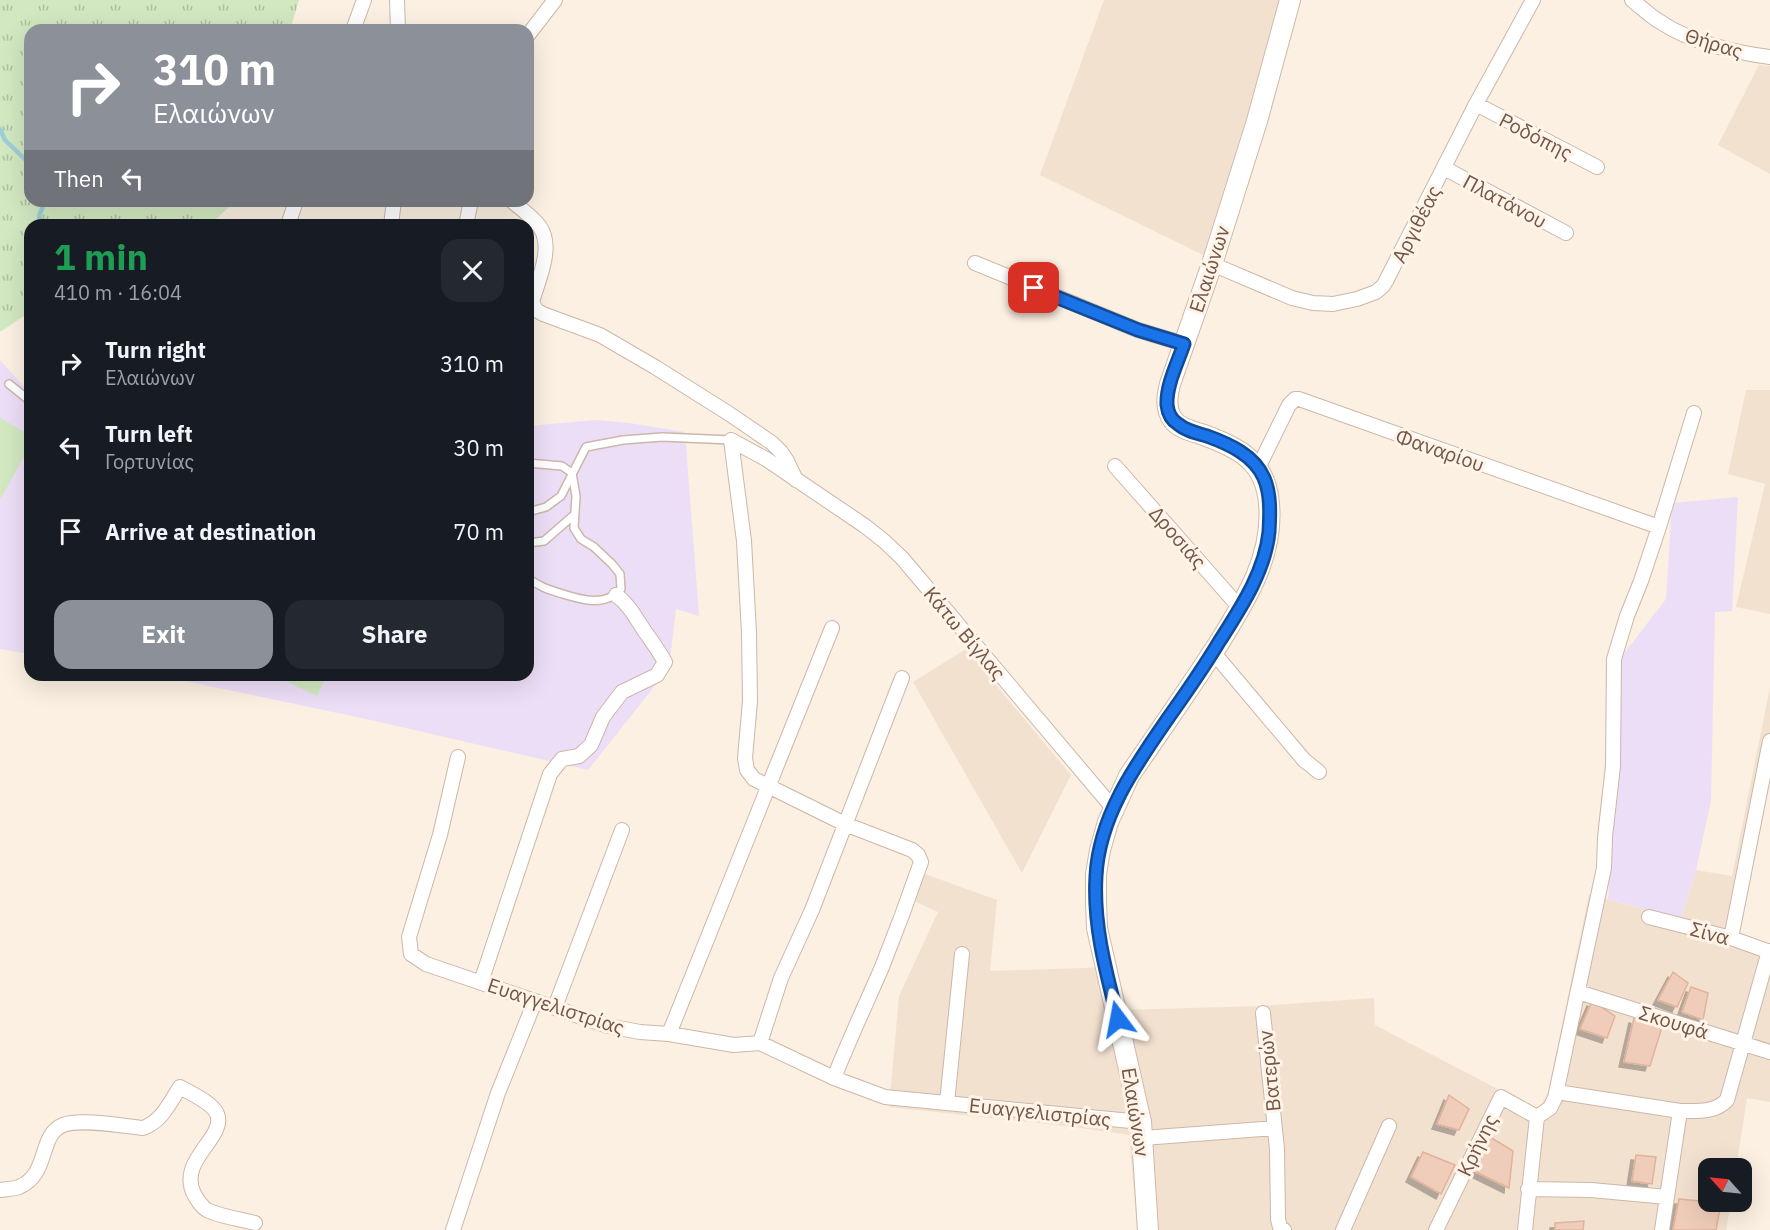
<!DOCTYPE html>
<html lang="en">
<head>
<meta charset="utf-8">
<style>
	:root { --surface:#171b24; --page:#242831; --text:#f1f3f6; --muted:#9ea1a6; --accent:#8c9099 }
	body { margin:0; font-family:"IBM Plex Sans",sans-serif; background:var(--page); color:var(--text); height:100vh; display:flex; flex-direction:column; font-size:22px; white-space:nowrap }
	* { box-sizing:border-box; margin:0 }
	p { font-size:20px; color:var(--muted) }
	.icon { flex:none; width:33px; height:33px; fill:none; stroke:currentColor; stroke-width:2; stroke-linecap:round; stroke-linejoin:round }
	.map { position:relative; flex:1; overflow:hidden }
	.side { position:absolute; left:24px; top:219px; width:510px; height:462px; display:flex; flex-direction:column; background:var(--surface); border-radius:18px; box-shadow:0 6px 24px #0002 }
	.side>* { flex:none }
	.guide { position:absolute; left:24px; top:24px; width:510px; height:183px; border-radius:18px; box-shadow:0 6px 24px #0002; background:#8c9099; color:#fff; overflow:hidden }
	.needle { width:39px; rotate:297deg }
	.tools { position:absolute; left:1698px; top:1158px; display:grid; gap:12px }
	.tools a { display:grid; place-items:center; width:54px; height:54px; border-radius:12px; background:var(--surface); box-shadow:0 6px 24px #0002; font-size:30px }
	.pin { position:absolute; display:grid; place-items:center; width:51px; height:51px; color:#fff; margin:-26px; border-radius:12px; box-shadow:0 3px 9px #0006 }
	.me { position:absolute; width:66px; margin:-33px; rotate:347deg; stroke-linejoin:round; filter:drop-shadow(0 0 4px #0008) }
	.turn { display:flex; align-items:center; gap:21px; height:126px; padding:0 30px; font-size:27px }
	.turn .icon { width:78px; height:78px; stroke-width:2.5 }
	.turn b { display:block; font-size:42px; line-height:51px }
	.then { display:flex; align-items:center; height:57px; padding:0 30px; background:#0003; gap:12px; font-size:22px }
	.round { display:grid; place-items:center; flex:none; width:63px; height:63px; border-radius:18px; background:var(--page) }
	.headline { display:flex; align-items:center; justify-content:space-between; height:102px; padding:0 30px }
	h1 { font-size:36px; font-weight:700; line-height:45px; color:#1e9e55 }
	.cta { display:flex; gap:12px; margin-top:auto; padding:12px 30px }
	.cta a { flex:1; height:69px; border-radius:18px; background:var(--accent); color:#fff; font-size:24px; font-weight:700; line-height:69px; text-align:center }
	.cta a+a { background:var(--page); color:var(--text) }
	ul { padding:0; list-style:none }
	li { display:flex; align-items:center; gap:18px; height:84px; padding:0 30px }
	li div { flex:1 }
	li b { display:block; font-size:22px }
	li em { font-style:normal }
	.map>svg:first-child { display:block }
</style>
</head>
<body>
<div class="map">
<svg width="1770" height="1230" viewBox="0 0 1770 1230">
	<defs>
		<pattern id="grass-tufts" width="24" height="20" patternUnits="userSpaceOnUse" patternTransform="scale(1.5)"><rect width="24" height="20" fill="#d2e8c1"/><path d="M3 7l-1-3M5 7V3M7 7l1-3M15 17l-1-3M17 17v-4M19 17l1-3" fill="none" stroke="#afbf9f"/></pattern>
		<filter id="shadow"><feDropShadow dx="-5" dy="5" stdDeviation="0" flood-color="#0004"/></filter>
	</defs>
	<rect width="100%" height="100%" fill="#fbf0e1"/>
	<path fill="#f3e1d0" d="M1104,0H1284L1203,255L1040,175Z
		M1759,65L1770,66V174L1718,145Z
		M1746,390H1770V614L1736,607L1765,484L1728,474Z
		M966,649L1071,775L1022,873L913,682Z
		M1770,687V769L1737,934L1770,945V1102L1747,1098L1736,1168H1708V1202H1731L1726,1230H1137L1129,1135L1067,1126L889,1107L899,996L938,912L914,901L925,874L997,900L990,971L1111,967L1121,1010L1260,1006L1374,998L1375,1025L1536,1109L1542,1103L1548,1092L1589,894L1681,919L1696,870L1732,876Z"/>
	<path fill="#eddef7" d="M0,360L30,393V654L0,649Z
		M596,420L629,423L685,432L699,616L676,609L669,668L588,770L362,718L156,675H528V426Z
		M1738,497L1732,611L1715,612L1711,801L1696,870L1681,919L1608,899L1614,812L1619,660L1666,599L1672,503Z"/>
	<path fill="url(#grass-tufts)" d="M0,0H299L290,30H30V201H236L209,225H30V312L0,332Z"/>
	<path fill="#d2e8c1" d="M0,418L30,435V446L0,500Z
		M273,675H327L317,696Z"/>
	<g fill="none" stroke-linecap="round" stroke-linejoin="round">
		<path stroke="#9dcfd6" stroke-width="4.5" d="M0,129L5,140L30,164
			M42,225L39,216L45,201
			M30,273L28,284L30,292"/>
	</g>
	<path fill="#f0cdba" stroke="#e2b39a" stroke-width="1.5" filter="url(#shadow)" d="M1673,972L1688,983L1677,1007L1658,1000Z
		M1691,987L1708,993L1703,1020L1682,1012Z
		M1592,1001L1615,1016L1607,1038L1580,1029Z
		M1634,1018L1662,1027L1650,1066L1624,1062Z
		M1449,1095L1469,1109L1459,1130L1437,1124Z
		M1490,1137L1513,1151L1509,1188L1474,1171Z
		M1423,1152L1455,1165L1441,1194L1411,1177Z
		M1636,1155L1656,1157L1652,1184L1632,1181Z
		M1679,1199L1721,1203L1716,1230H1673Z
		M1584,1221L1583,1230H1555V1223Z"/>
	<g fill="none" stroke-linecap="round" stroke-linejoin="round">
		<g stroke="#ccb7a9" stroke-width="10">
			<path id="service" d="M9,384L30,401
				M528,463L562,466L572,473L576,496L574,528L581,539L594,547L612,564L620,574L621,589C605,607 582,600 563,594C550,590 539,587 528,578
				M528,512L546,507L561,496L586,447L623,440L662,437L731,440
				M528,543L544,541L574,515"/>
		</g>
		<g stroke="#ccb7a9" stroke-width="16">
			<path id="minor" d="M397,0L398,30
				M1632,0C1642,8 1651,17 1662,23C1690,42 1737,53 1770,57
				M353,30L364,0
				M528,35L555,0
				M1476,104L1597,167
				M1444,168L1566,233
				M512,201C521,209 533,217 540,227C554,248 538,280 532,302L536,310L543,314L600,335L655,367L728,413L772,443L781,452L787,461L796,480
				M288,225L296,201
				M391,225L394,201
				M466,225L471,201
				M975,263L1138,330L1184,344
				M1212,264L1292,298L1313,303L1333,304L1357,299L1376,292L1383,286L1386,281L1476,104L1533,0
				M731,440L744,541L749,633L750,701L745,758L747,770L754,779L845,824L912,850L918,855L921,862C909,897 896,932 882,967C866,1004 849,1040 834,1078
				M731,440L766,459L865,526L884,541L902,558L1113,808
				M1115,466L1241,609
				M1258,468L1289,405L1295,399H1299L1659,527
				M1213,652L1304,760L1319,772
				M458,757L440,835L409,937L411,954L426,964L608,1026L640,1032L669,1034L734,1045L760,1043L834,1078L885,1097L1141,1122
				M1649,917L1731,938L1770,952
				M1731,938L1770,741
				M481,982L550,774L562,759L579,756L591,745L603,717L622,692L657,675L665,662C659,651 653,643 646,633C636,619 630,605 616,595
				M1578,992L1770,1052
				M555,1007L622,830
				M1263,1013L1277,1149L1278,1219L1280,1227L1284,1230
				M669,1034L832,628
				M760,1043L781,978L812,910L902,678
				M1557,1092L1680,1111
				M947,1103L962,954
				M1143,1138L1275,1128
				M1528,1189L1591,1190L1667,1197
				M0,1190C6,1189 13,1189 19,1187C50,1174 38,1135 63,1125C80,1118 124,1126 143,1128C162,1121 169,1104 180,1087C190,1093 213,1103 217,1114C227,1137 177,1160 194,1194C198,1201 202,1208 209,1211C223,1217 240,1219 255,1223
				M453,1230L498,1093L535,1001
				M1343,1230L1389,1126
				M1436,1230L1501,1097L1537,1117
				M1525,1230L1537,1117L1550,1108L1555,1098L1604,868L1605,837L1613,766L1614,659L1627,616L1641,581L1659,527L1694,413
				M1662,1230L1680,1111C1697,1111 1715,1113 1727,1100L1769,951"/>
		</g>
		<g stroke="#d1b9a9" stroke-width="22">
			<path id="secondary" d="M1148,1230L1141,1122L1102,950L1097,928L1096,903V874L1100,850L1108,822L1129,776C1159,732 1190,688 1219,643C1245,601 1274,556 1269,504C1266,461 1238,447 1201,434C1191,431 1179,428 1173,420C1165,409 1167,396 1170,384L1212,264L1257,121L1290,0"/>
		</g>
		<use href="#service" stroke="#fff" stroke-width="7"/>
		<use href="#minor" stroke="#fff" stroke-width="14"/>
		<use href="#secondary" stroke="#fff" stroke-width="20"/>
	</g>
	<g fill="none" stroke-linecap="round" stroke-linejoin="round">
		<g stroke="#114b97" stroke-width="15">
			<path id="route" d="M1034,288L1138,330L1184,344C1178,362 1166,385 1167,405C1168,413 1171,420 1178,424C1186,431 1197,433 1207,436C1229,444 1254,455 1264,478C1271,494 1270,514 1269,532C1265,572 1240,609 1219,642C1204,667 1188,690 1171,714C1137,763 1099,815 1096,876C1093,925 1106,972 1118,1019"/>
		</g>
		<use href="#route" stroke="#1a73e8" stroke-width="10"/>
	</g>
	<g text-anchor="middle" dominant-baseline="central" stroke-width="6" stroke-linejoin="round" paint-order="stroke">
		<g font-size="20" fill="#725649" stroke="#fff4e7">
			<text transform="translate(1714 43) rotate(17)">Θήρας</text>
			<text transform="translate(1536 136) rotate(27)">Ροδόπης</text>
			<text transform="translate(1505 201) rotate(28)">Πλατάνου</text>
			<text transform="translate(1416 224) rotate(-63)">Αργιθέας</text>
			<text transform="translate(1209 269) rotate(-72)">Ελαιώνων</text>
			<text transform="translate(1440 450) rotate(19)">Φαναρίου</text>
			<text transform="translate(1178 537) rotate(49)">Δροσιάς</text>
			<text transform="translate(965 633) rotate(50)">Κάτω Βίγλας</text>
			<text transform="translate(1710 933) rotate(15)">Σίνα</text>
			<text transform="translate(556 1006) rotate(18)">Ευαγγελιστρίας</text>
			<text transform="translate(1674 1022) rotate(17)">Σκουφά</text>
			<text transform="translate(1269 1071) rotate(-96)">Βατερών</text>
			<text transform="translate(1040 1112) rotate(6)">Ευαγγελιστρίας</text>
			<text transform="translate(1136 1112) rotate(81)">Ελαιώνων</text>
			<text transform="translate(1477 1145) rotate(-64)">Κρήνης</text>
		</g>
	</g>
</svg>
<div class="tools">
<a><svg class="needle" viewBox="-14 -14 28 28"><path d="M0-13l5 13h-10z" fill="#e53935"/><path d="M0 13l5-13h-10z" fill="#9ea1a6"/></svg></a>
</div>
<div class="pin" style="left:1034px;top:288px;background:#d93025"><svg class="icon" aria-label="arrive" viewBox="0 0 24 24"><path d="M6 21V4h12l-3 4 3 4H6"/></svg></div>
<svg class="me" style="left:1118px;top:1019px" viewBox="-20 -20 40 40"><path d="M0-17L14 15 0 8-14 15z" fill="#1a73e8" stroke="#fff" stroke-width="4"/></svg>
<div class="guide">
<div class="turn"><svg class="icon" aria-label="right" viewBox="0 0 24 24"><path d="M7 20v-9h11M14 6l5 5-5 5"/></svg><div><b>310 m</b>Ελαιώνων</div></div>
<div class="then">Then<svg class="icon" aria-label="left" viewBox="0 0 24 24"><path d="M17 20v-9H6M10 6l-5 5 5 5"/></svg></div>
</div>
<section class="side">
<div class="headline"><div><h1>1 min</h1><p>410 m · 16:04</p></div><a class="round"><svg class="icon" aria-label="close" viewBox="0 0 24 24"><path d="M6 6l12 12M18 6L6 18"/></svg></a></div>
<ul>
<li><svg class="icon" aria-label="right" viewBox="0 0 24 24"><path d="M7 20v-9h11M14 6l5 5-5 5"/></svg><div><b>Turn right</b><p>Ελαιώνων</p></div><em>310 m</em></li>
<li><svg class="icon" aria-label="left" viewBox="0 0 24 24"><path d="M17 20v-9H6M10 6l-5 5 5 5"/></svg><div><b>Turn left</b><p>Γορτυνίας</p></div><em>30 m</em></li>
<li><svg class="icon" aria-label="arrive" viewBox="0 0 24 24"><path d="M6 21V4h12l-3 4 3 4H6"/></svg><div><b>Arrive at destination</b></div><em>70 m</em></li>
</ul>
<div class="cta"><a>Exit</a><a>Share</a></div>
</section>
</div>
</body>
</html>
